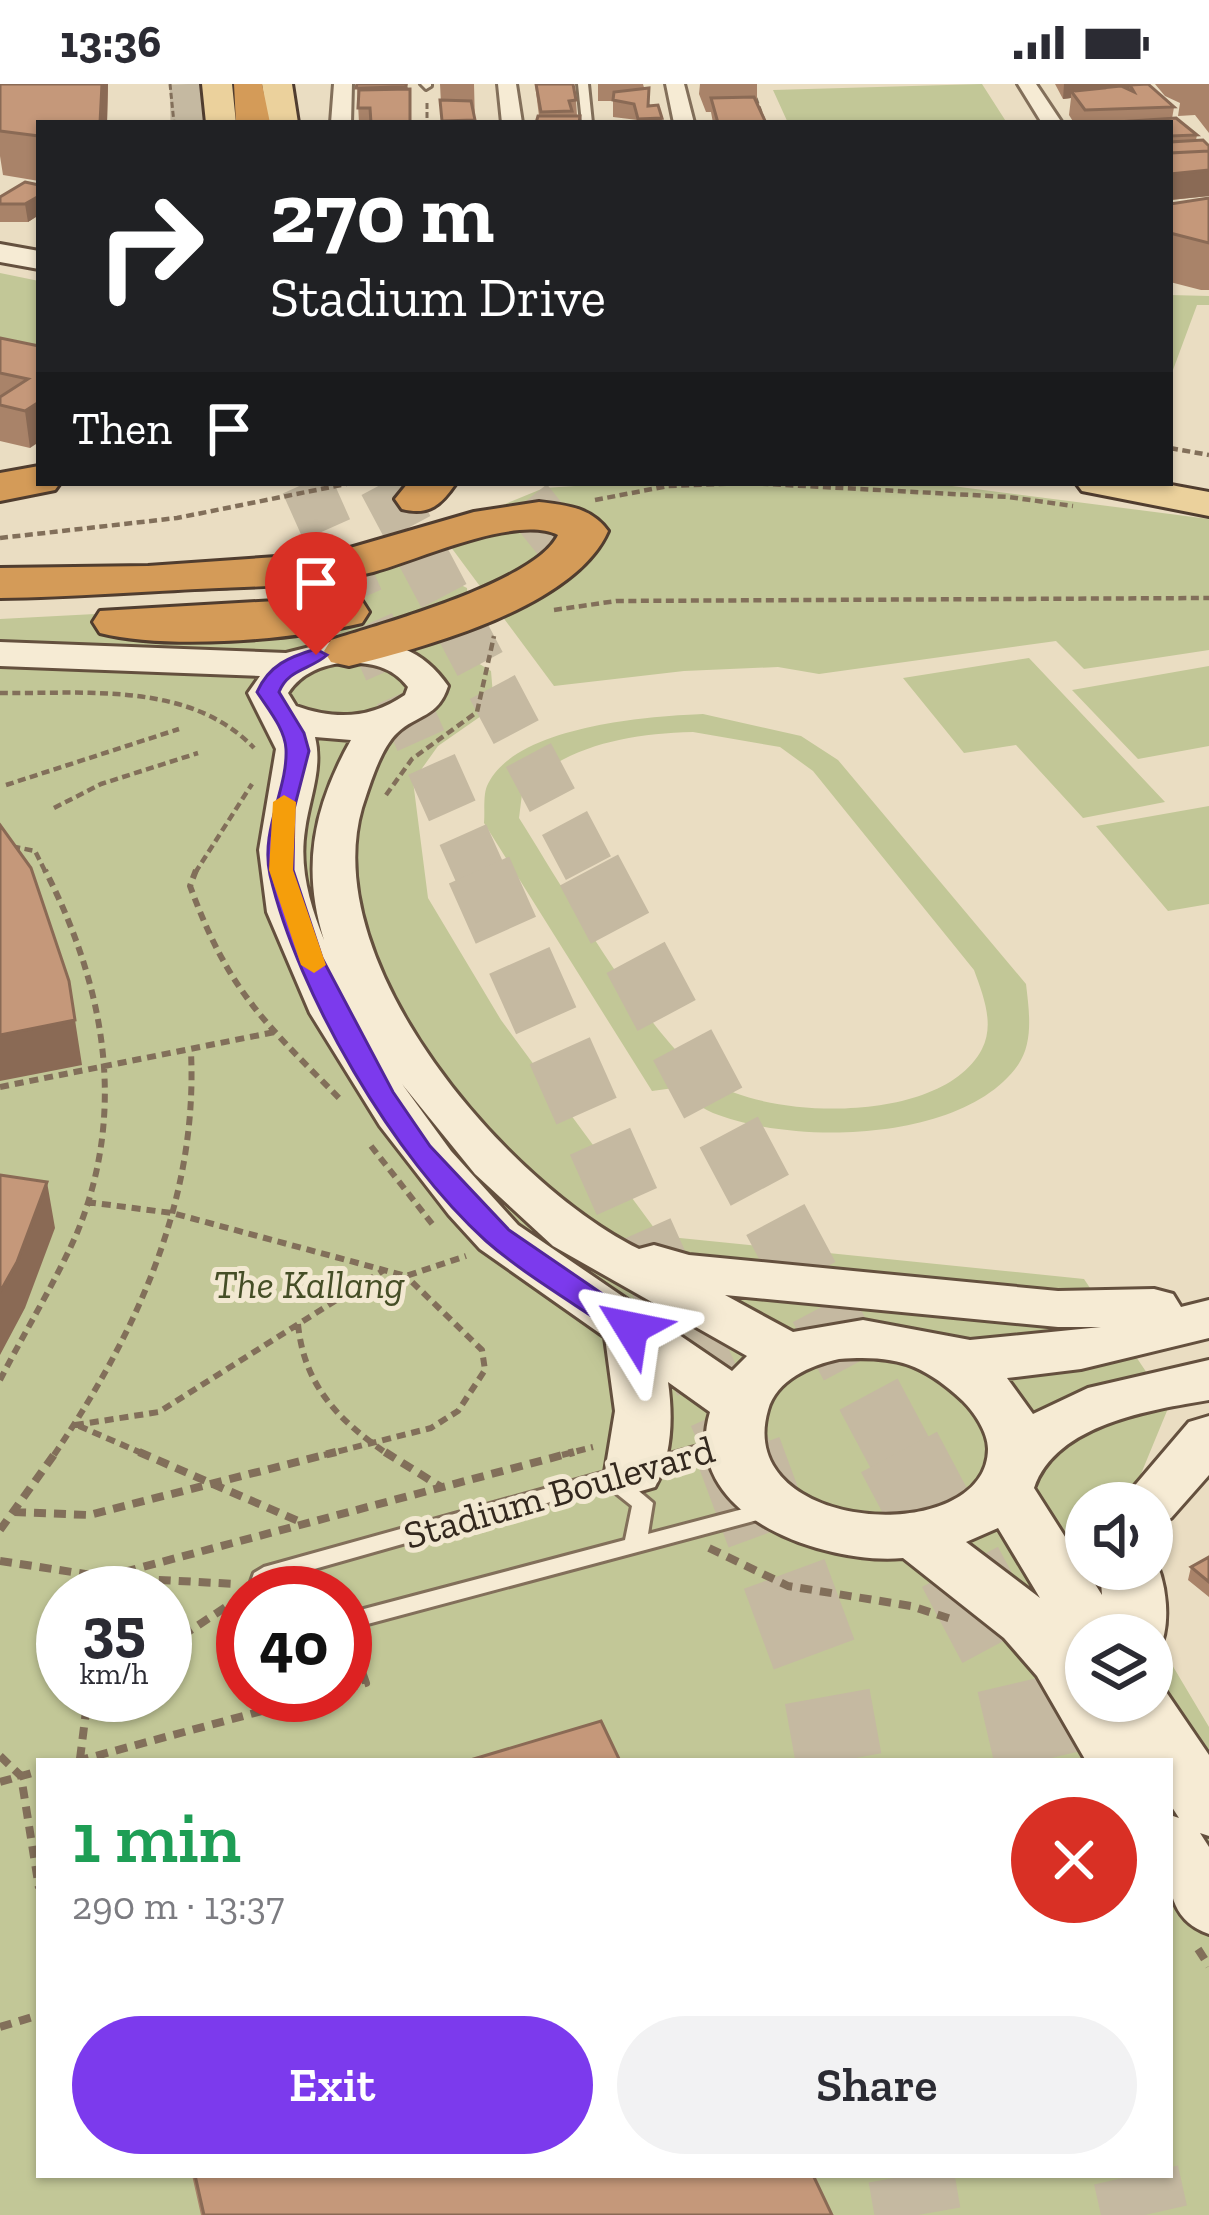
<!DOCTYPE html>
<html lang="en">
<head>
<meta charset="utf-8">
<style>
	:root { --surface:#fff; --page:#f2f2f3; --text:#2b2b33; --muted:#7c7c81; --accent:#7c3aed }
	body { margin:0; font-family:"Zilla Slab",serif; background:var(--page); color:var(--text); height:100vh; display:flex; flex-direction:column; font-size:45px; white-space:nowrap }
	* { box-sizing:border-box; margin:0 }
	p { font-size:39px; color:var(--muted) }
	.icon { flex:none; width:66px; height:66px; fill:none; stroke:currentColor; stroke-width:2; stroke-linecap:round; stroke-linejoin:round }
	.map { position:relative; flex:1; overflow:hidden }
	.drawer { position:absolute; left:36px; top:1674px; width:1137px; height:420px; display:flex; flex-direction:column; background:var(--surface); border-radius:0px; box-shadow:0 3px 9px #0004 }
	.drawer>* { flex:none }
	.guide { position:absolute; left:36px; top:36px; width:1137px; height:366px; border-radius:0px; box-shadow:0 3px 9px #0004; background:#202124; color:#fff; overflow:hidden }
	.tools { position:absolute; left:1065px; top:1398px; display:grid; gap:24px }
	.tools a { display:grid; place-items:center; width:108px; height:108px; border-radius:50%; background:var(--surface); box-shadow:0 3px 9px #0004; font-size:60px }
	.speed { position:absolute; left:36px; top:1482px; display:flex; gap:24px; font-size:60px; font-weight:700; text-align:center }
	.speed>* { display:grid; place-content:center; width:156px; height:156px; border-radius:50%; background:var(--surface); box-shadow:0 3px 9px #0004; line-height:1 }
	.speed small { font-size:30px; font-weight:400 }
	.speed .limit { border:18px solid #d22; background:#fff; color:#111 }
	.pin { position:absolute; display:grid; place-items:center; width:102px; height:102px; color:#fff; margin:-123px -51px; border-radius:50% 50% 50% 0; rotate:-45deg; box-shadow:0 0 12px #0007 }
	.pin .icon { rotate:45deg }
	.me { position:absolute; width:132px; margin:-66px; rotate:305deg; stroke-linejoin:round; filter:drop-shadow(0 0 9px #0008) }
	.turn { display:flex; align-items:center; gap:42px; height:252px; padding:0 36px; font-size:54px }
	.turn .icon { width:156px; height:156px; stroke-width:2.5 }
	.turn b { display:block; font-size:84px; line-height:102px }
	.then { display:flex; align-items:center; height:114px; padding:0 36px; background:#0003; gap:24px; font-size:45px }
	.round { display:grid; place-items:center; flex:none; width:126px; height:126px; border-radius:63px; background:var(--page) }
	.head { display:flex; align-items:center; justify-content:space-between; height:204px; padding:0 36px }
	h1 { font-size:72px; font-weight:600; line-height:90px; color:#1e9e55 }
	.cta { display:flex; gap:24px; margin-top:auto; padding:24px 36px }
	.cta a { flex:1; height:138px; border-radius:72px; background:var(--accent); color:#fff; font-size:48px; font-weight:600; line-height:138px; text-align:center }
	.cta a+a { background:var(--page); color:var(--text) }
	.status { display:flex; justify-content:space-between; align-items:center; height:84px; padding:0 60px; background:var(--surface); direction:ltr }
	.status svg { height:33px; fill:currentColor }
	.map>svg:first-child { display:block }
</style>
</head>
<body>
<div class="status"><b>13:36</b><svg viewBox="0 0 49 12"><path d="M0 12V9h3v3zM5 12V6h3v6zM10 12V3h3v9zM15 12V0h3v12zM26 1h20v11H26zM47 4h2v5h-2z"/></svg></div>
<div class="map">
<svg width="1209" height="2131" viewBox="0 0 1209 2131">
	<rect width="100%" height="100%" fill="#eaddc2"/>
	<path fill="#c2c797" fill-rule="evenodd" d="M982,0L1007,39H788L773,6Z
		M0,189L39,197V267L0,272Z
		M1170,211L1209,212V221H1197L1170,294Z
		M621,399H929L1209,435V566L1084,585L1056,557L819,590L778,583L684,587L554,602L439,447L544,404Z
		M415,478L467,504L469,532L447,560L491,587L494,623L438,662L413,697L428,814L501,936L660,1152L1084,1195L1169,1322L1129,1419H1086V1485H1135L1140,1527L1209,1643V2131H0V535L247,522ZM63,1509H165V1611H63ZM243,1509H345V1611H243ZM1086,1551H1152V1617H1086ZM39,1677H1170V2091H39Z
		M1029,574L1165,718L1083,734L1016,661L964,669L903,594Z
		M1209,582V662L1138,675L1072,606Z
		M703,630L801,652L838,676L1026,900C1029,926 1034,958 1018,981C963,1059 793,1061 713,1029C699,1023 686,1012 674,1004L652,1007L484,739C485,729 483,711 487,702C513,642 649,632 703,630ZM693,648L780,663L813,687L974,886C983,911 995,940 982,965C943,1040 773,1036 712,998C652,961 561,800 519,734L523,702C574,660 628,650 693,648Z
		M1209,722V820L1168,827L1096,742Z"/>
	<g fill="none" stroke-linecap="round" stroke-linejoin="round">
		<path stroke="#c5b9a1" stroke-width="39" stroke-dasharray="39 20" stroke-linecap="butt" d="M189,0L190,39"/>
		<path stroke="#c5b9a1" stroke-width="51" stroke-dasharray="51 26" stroke-linecap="butt" d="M306,399L480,789
			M384,399L591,789
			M523,452L563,420L574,399"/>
		<path stroke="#c5b9a1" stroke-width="66" stroke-dasharray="66 33" stroke-linecap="butt" d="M479,786L740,1371
			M589,786L901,1371"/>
		<path stroke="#c5b9a1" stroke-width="86" stroke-dasharray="86 44" stroke-linecap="butt" d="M739,1368L825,1600L839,1677
			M899,1368L1018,1592L1038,1677
			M911,2091L918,2131
			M1136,2091L1145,2131"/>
		<g stroke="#826f5a" stroke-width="6">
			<path id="lane" d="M421,0H431V2L426,5Z
				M578,0H588L592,39H582Z
				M727,1354L734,1356L737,1361L734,1366L627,1397L653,1419L648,1450L773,1417L780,1420L783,1425L780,1430L345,1546V1530L625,1456L632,1422L607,1402L279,1495L271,1500L269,1509H247L254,1489L264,1483Z"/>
		</g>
		<g stroke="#826f5a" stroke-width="6">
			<path id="street" d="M334,0H352L351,39H331Z
				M498,0H516L522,39H502Z
				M666,0H684L694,39H674Z
				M1018,0H1036L1062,39H1042Z"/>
		</g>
		<g stroke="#64503e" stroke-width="6">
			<path id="secondary" d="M0,160L39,167V185L0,178Z
				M346,554C390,556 423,565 448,602C438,634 417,630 397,649C380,665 369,703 362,724C317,881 508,1100 639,1165L654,1161L689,1171L1058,1207L1154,1205L1173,1210L1181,1223L1209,1216V1254L1081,1285L1007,1294L1033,1330L1088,1304L1209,1276V1316C1150,1326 1056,1340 1034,1404L1102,1511L1100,1485H1152V1470C1167,1496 1172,1541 1158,1568L1152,1570V1551H1086V1617H1152V1597L1160,1599L1209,1671V1752L1200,1749L1209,1763V1850C1157,1832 1170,1778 1170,1731L1179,1734L1170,1720V1677H1086L1037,1592L1004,1554L903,1474C825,1481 679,1432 710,1328L668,1298C673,1332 672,1372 655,1403L634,1409L613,1403L605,1388L615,1327L605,1253L480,1165L449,1131L380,1042L310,929L267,828L259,766L276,665L248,609L260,592L0,582V558L286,569ZM346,578C371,579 392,582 408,603L405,611C370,635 335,636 296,622L288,609C302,588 323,581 346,578ZM315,653L351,656C314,722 301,783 324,856C310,821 299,784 305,746C309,715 323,685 315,653ZM402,1000L475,1090L553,1162L747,1272L732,1287L518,1141L451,1067ZM725,1211L1058,1243H1101L970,1256L863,1236L793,1248ZM839,1275C895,1271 922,1279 963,1317C974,1328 988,1348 988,1365C987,1465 732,1450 768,1326C776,1296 811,1281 839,1275ZM998,1444L1040,1514L966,1458Z
				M1209,1332V1391L1171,1434L1152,1440V1419H1120L1189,1338Z"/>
		</g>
		<g stroke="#503d2f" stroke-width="6">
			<path id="primary" d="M202,0H232L236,39H206Z
				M262,0H292L298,39H268Z
				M1076,399H1160L1209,408V432L1082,407Z"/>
		</g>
		<g stroke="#503d2f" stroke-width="6">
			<path id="highway" d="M234,0H262L270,39H236Z
				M39,382V399H60L55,406L0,417V389Z
				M408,399H456C441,421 429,432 402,425L395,415Z
				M539,418C565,421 591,423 608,447C575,523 425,563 349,582L331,578L324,567L331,556C381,540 536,498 558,451C516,430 418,476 373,488C322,501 271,502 219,504C146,507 73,513 0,514V484L148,482L306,471L350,464L474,428Z
				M344,513L362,517L369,528L362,539C293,556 169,566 100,549L93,538L100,527Z"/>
		</g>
		<path stroke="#826f5a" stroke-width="3" stroke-dasharray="6 3" stroke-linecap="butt" d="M170,0L174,39
			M756,14L765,39
			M427,19V39"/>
		<path stroke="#826f5a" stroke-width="4.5" stroke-dasharray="8 4.5" stroke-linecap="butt" d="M1170,364L1209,371
			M748,399L1009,413L1073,422
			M595,416L668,402L747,399
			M0,454L177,434L351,399
			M554,526L616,517L1209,514
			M0,609C85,610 190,597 254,664
			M6,701L179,645
			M386,711L412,675L477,628L494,552
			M54,724L101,700L198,669
			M0,760L35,767L46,789
			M195,789L252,700"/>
		<path stroke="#826f5a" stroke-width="6" stroke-dasharray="9 6" stroke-linecap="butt" d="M196,786L190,802C229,908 264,938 341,1016
			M0,1003L275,948
			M371,1062L433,1141
			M87,1118L172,1129L406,1192L466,1172
			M298,1240C304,1302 339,1337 389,1371
			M0,1296C25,1247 55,1199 77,1149C128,1025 104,901 45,786
			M75,1341L159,1328L384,1186
			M79,1342L146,1371
			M54,1371C136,1249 198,1117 191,968
			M324,1371L431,1344L458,1327L485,1286L482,1266L406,1192
			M562,1371L593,1363"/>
		<path stroke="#826f5a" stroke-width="8" stroke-dasharray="12 8" stroke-linecap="butt" d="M139,1368L303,1439
			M385,1368L441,1403
			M14,1428L89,1431L336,1368
			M0,1446L56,1368
			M709,1464L788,1502L911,1522L951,1535
			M0,1477L105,1493L235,1500
			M105,1493L574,1368
			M165,1563L235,1517
			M345,1605L366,1599L352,1560
			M0,1672L21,1692L39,1804
			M80,1675L86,1627L97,1611
			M77,1677L321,1611
			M0,1698L39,1687
			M1198,1865L1209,1882
			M0,1943L39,1931"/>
		<use href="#lane" fill="#f6ebd4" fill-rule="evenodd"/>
		<use href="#street" fill="#f6ebd4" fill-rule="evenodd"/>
		<use href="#secondary" fill="#f6ebd4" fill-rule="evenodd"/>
		<use href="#primary" fill="#ebd19c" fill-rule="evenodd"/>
		<use href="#highway" fill="#d49b58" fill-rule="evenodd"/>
	</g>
	<path fill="#a98369" d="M0,0H108L107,39H39V97L3,91L0,72Z
		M357,0H408L406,5L411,39H359Z
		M440,0H474L475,39H442Z
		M535,0H573L576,16L577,32H539Z
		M598,0H643L649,22L662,34V39L613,33V17H598Z
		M700,0H757V19L766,39H713L711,28H706L699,10Z
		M1055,0H1130L1174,23L1172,35L1197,51L1196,56L1209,62V112L1170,116V39H1074L1069,31L1071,14L1063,15Z
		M1155,0H1209V49L1195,31L1178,32L1180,19L1165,12Z
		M39,101V131L28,138H0V120Z
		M1209,114V206H1201L1170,198V120Z
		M0,254L39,262L30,364L0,357Z
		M1209,1473V1513L1188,1496L1191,1483Z
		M192,2091H813L832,2131H201Z"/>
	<path fill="#8a6a55" d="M102,0H108L107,39H100Z
		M1064,0H1130L1129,8L1071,7V14L1063,15Z
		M1209,86V112L1170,116V90Z
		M39,107V131L28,138L25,120Z
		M39,318V358L30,364L25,327Z
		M75,936L82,981L0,997V951Z
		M47,1098L55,1144L25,1224L0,1271V1208Z"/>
	<path fill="#c5987a" stroke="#8a6a55" stroke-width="3" d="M0,0H102L100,39H39V52L0,47Z
		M357,0H406V3L356,4Z
		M536,0H573L576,16L569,17L572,27L541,28Z
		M1148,0L1174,23L1085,26L1071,7L1121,2L1134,8L1130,1Z
		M1103,2L1104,4L1076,7L1075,5Z
		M649,4L648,22L658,21L662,34L638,35L634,20L613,16L614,8Z
		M410,5V38L371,39L370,24H358L359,6Z
		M754,13L766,39H718L711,14Z
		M440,16L471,17L475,36L442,37Z
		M538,32H580L579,39H536Z
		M1176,34L1197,51L1170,52V39H1102Z
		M662,37V39L613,38Z
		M1203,56L1209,62V67L1170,69V58Z
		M1209,67V86L1170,90V69Z
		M25,98L39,101V112L25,120H0V113Z
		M1209,114V159L1170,149V120Z
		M0,254L39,262V318L25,327L0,321V313L28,295L0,289Z
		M0,741L31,784L69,897L75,936L0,951Z
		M0,1091L47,1098L17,1178L0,1208Z
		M1209,1473V1498L1191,1483Z
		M601,1637L620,1677H467Z
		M195,2091H813L832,2131H204Z"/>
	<path fill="#7c3aed" stroke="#51269a" stroke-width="3" d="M316,565L327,571C310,586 288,585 279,608L304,649L309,667L294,725L293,786L322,874L393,1008L430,1062L509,1146L642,1237L646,1244L642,1252H621C577,1221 526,1192 486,1157C394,1074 298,911 270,791C260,746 288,705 286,665C285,645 268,625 257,608C269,581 289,573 316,565Z"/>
	<path fill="#f59e0b" d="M284,711L296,718L293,786L326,881L314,889L301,881L269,786L273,718Z"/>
	<g text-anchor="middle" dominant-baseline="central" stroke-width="10" stroke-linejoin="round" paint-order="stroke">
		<g font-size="39" font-style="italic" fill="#454e26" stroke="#f2e8d1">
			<text x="309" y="1200">The Kallang</text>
		</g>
		<g font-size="39" fill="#33281e" stroke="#f2e8d1">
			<text transform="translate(559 1408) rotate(-16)">Stadium Boulevard</text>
		</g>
	</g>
</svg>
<div class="tools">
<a><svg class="icon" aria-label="sound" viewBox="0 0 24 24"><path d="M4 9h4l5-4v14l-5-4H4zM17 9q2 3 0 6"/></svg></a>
<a><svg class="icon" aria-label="layers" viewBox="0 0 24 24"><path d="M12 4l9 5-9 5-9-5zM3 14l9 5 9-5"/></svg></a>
</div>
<div class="speed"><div>35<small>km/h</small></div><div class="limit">40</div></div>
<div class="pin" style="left:316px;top:571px;background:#d93025"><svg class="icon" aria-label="arrive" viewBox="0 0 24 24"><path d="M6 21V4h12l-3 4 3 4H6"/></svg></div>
<svg class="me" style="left:631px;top:1244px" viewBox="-20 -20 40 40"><path d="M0-17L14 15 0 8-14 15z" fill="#7c3aed" stroke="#fff" stroke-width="4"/></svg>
<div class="guide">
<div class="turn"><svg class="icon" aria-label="right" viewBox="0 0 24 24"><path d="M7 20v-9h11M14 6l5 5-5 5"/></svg><div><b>270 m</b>Stadium Drive</div></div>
<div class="then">Then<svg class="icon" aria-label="arrive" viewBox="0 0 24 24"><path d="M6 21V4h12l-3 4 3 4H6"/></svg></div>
</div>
<section class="drawer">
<div class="head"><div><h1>1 min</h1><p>290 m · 13:37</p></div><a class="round" style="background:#d93025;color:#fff"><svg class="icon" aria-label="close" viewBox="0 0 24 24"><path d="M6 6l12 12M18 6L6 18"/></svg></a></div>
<div class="cta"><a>Exit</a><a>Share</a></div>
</section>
</div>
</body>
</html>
